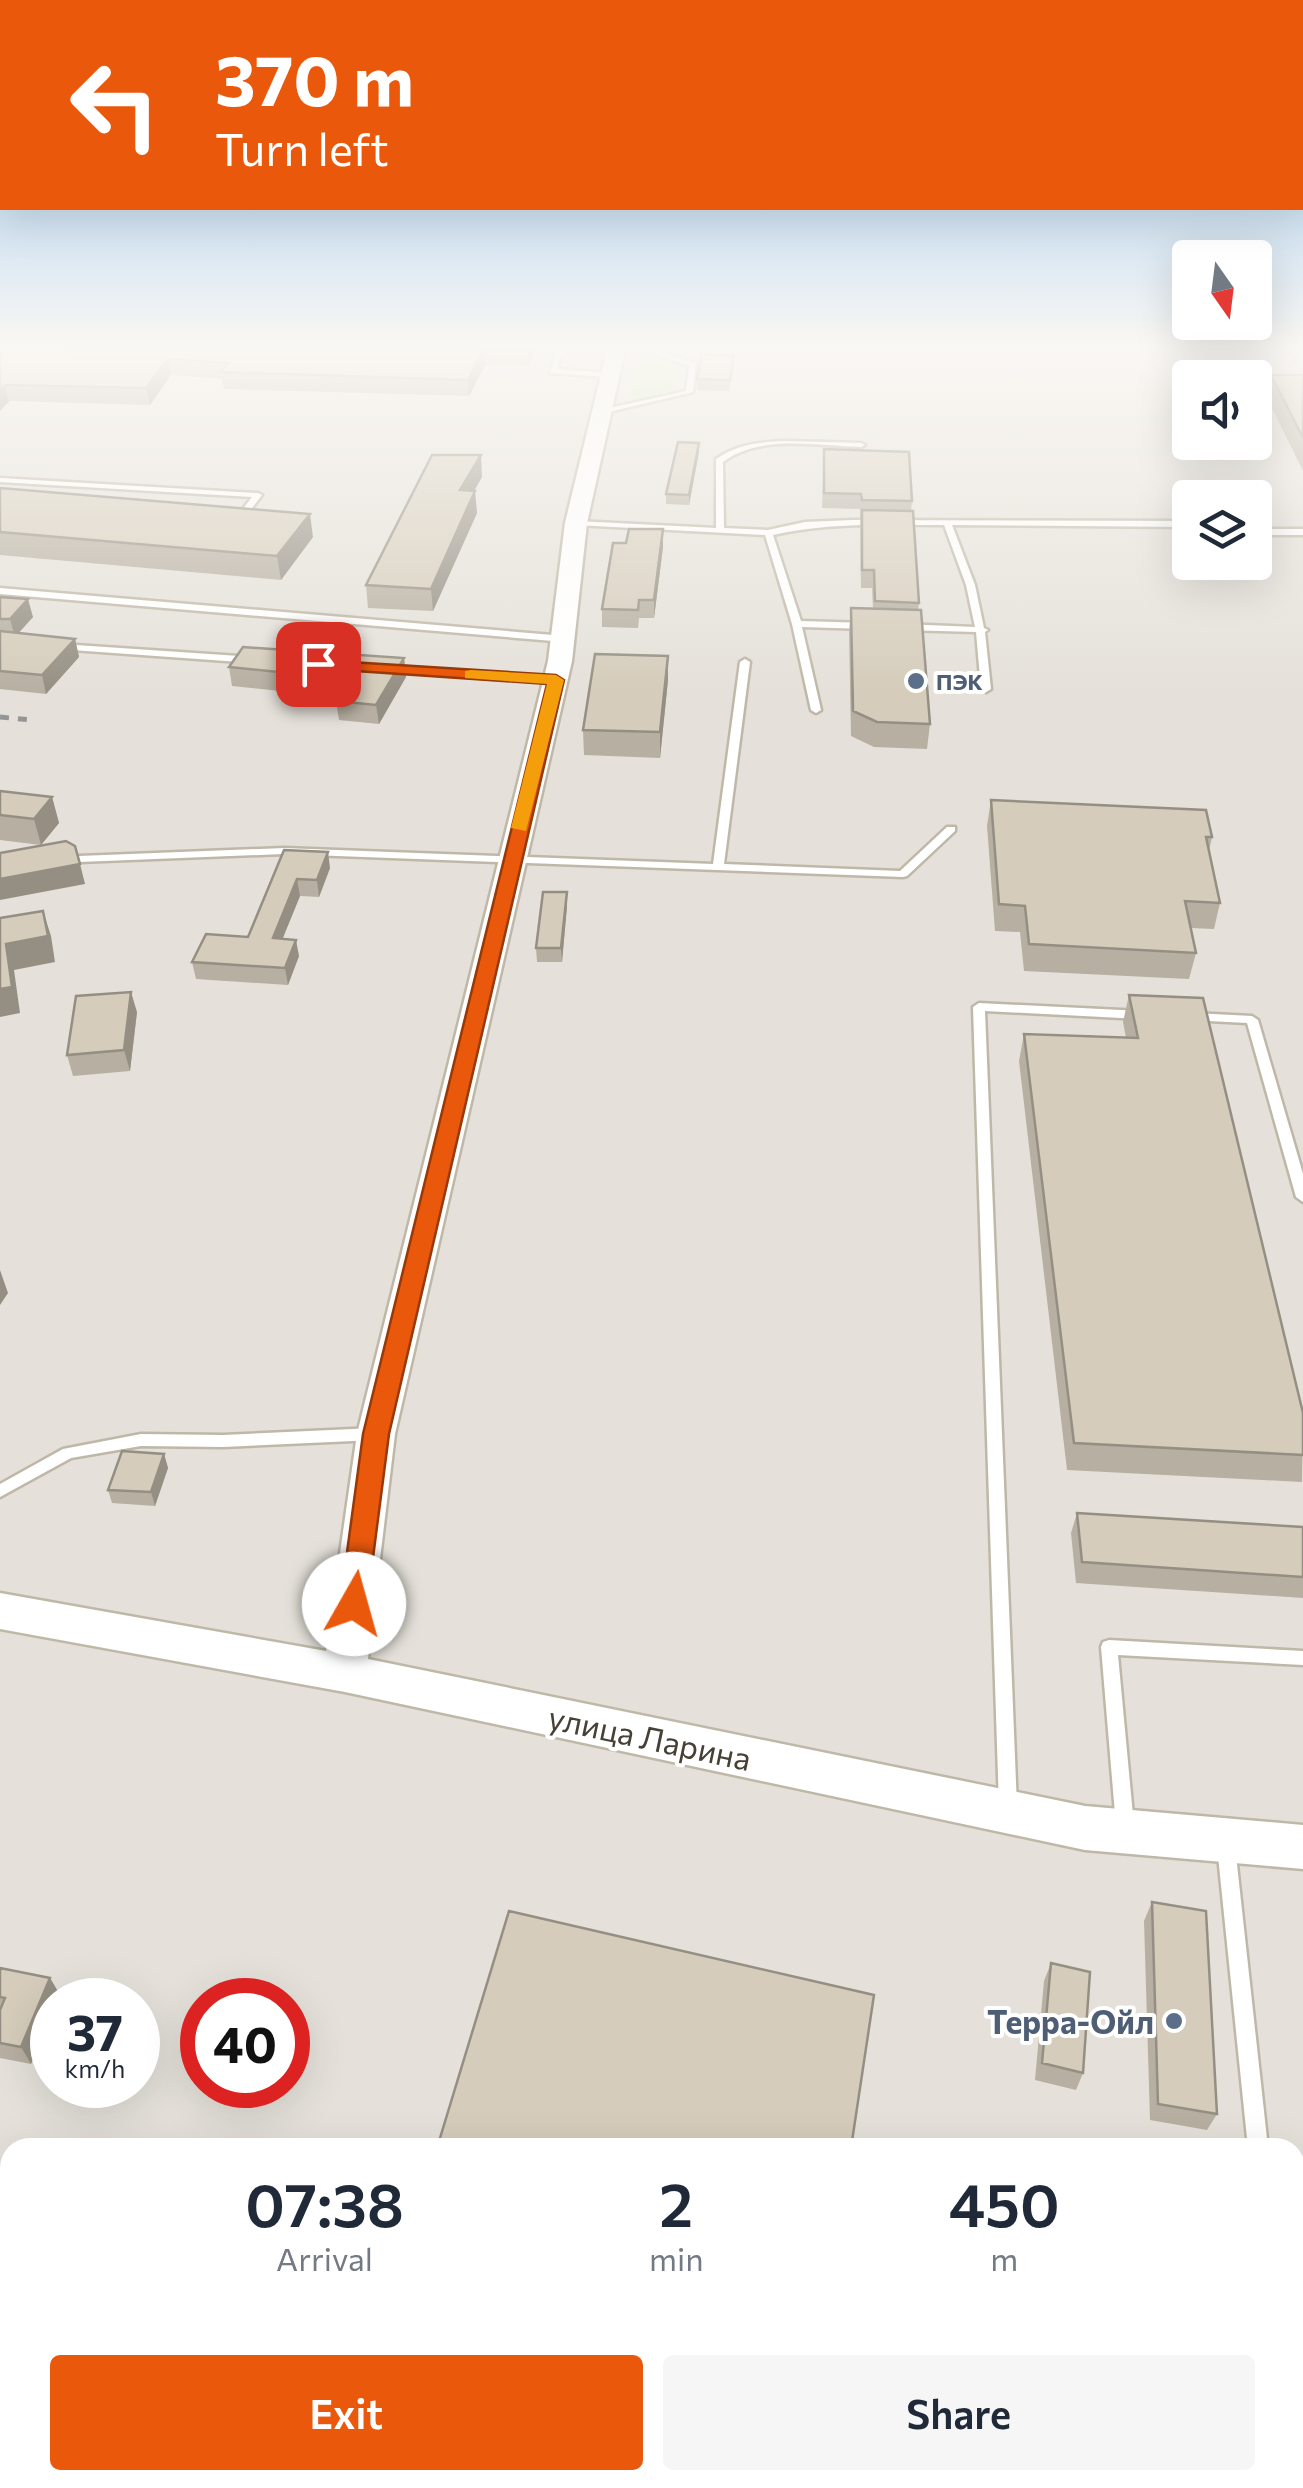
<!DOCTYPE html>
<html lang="en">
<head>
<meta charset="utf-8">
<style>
	:root { --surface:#fff; --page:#f6f6f7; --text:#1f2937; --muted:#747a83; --accent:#ea580c }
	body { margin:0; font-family:Commissioner,sans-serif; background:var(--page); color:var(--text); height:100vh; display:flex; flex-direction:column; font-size:38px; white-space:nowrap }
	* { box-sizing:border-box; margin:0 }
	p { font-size:32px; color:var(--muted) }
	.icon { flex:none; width:55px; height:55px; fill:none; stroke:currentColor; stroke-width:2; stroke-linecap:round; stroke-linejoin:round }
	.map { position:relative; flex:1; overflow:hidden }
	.side { position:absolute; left:0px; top:2138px; width:1305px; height:352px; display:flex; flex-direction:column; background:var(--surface); border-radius:30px 30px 0 0; box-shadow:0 10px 40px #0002 }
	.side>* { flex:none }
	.hud { position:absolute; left:0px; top:0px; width:1305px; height:210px; box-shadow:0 10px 40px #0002; background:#ea580c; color:#fff; overflow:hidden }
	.needle { width:65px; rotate:166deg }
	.tools { position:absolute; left:1172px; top:240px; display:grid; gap:20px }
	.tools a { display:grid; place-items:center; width:100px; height:100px; border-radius:10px; background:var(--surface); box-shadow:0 10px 40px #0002; font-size:50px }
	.speed { position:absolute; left:30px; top:1978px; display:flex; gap:20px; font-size:50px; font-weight:700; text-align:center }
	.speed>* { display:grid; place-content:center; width:130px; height:130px; border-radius:50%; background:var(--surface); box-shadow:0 10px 40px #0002; line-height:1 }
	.speed small { font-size:25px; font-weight:400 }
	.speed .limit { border:15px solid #d22; background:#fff; color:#111 }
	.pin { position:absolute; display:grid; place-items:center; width:85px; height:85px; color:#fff; margin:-42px; border-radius:20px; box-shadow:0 5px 15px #0006 }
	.me { position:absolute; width:110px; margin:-55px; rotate:7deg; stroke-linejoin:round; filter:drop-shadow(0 0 8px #0008) }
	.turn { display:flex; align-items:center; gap:35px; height:210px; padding:0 50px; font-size:45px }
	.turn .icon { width:130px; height:130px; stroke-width:2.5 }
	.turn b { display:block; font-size:70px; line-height:85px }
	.eta { display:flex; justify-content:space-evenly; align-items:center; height:170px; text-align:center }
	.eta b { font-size:60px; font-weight:600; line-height:70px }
	.action { display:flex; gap:20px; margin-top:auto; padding:20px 50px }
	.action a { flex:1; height:115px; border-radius:10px; background:var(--accent); color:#fff; font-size:40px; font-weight:600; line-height:115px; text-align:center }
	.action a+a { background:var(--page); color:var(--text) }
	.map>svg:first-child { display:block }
</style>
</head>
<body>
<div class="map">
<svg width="1303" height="2488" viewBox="0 0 1303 2488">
	<rect width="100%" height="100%" fill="#f3f0e6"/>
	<path fill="#e5e1da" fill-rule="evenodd" d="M0,346H1303V2488H0ZM1190,378H1255V442H1190ZM1190,498H1255V562H1190ZM52,2000H138V2085H52ZM202,2000H288V2085H202ZM10,2148H1295V2480H10Z"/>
	<path fill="#cbe9ad" d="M657,359L679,366L674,389L632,402L637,363Z"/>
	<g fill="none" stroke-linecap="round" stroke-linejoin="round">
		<g stroke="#bfb8a8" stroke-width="5">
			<path id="service" d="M558,346H564L557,369L608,373L612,375L608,377L550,373Z
				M633,346H642L696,363L693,392L596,415V411L686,391L689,366Z
				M785,441L861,443L865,445L861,447C818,446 759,434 723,462L724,528L768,530L805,522L853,520L1190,521V527L952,525L975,585L984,628L988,630L985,632L991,689L986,692L981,689L976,632L903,630L898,627L903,624L975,627L966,585L944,525C886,525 829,522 773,535L801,621L867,623L872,626L867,629L802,627L821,710L816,713L811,710L792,624L765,535L576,525L572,523L576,521L716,528V459C737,444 760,442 785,441Z
				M0,478L258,493L262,495L239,525H236L232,523L252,497L0,482Z
				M1255,529H1303V535H1255Z
				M0,588L565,636L570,639L565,642L0,594Z
				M61,644L254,657L259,660L254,663L58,649V645Z
				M745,659L750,662L724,864L900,871L947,827H955V831L907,876L903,877L284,854L79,862L74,859L79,856L284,848L713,864L740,662Z
				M390,666L556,677L561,680L556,683L387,671V667Z
				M979,1003L1141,1011L1147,1015L1141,1019L985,1011L1017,1807L1014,1813L1008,1815L1002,1813L999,1807L973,1007Z
				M1193,1013L1252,1016L1258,1020L1303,1174V1202L1296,1197L1247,1023L1189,1020L1187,1017L1189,1014Z
				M375,1428L380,1430L383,1434L380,1438L375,1440L223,1447L141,1446L71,1458L0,1497V1484L63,1449L141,1434L223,1435Z
				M1109,1640L1303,1651V1665L1118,1655L1134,1826L1131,1832L1125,1834L1119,1832L1116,1826L1101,1647L1103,1642Z
				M1226,1837L1232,1840L1235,1846L1268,2148H1248L1217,1846L1220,1840Z"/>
		</g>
		<g stroke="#bfb8a8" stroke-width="5">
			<path id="tertiary" d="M608,346H626L587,523L572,661L395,1434L368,1659L1085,1806L1303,1825V1869L1085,1850L345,1692L0,1629V1593L326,1651L357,1434L548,661L565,523Z"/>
		</g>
		<use href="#service" fill="#fff" fill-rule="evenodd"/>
		<use href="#tertiary" fill="#fff" fill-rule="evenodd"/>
		<path stroke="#959595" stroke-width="5" stroke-dasharray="9 9" stroke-linecap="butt" d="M0,717L31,720"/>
		<path stroke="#959595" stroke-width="11" stroke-dasharray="19 19" stroke-linecap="butt" d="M0,2233L10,2235
			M0,2285L10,2287
			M0,2332L10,2333
			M0,2377H10
			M1295,2468H1303
			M483,2480L513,2488
			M687,2480L717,2488
			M896,2480L930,2488
			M1068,2480L1103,2488
			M1183,2480L1238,2488"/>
	</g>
	<path fill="#b7afa1" d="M243,346H536L528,366L485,365L469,396L224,389L222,379L171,375L150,405L9,401L0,411V353H66L241,348Z
		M734,356L729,391L697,390V379Z
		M1271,375H1303V471L1266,396Z
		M824,449L912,501L911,511L919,603L918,610L930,724L927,749L874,747L851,736L849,632L851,608L873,609L872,588H861L860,509L822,508Z
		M699,452L689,505L666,504V494Z
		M482,477L474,491L477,513L433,611L368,608L366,585Z
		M0,488L313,537L281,580L0,555Z
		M663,529V547L654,618H639L638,628L602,627V609L626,543Z
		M0,597L33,617L18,633L75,639L79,657L46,694L0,689Z
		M668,656V680L660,758L584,755L583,730Z
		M404,658L406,677L379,724L339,720L336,701L339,697L232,686L229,667Z
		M0,791L52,797L59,823L41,845L0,840Z
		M991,800L1212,837L1209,851L1220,903L1214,929L1191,928L1196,953L1189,979L1024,971L1020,932L995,931L987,826Z
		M284,850L330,868L319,897L300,896L282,939L299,956L288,985L196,979L192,962L248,937Z
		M567,892V906L562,962H537L536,948Z
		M1129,995L1303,1413L1302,1482L1067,1470L1019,1061L1024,1034L1126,1038L1123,1022Z
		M137,1012L130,1071L73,1076L67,1055Z
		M164,1454L168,1468L155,1506L112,1503L108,1490Z
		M1077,1513L1303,1527V1598L1076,1583L1071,1533Z
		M1152,1902L1217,2114L1207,2130L1150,2120L1144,1921Z
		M1051,1963L1083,2073L1076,2090L1035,2080L1044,1981Z
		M0,1968L50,1978L60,1995L58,2000H52V2013L31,2064L0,2058Z"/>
	<path fill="#958f83" d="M529,346H536L528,366V350Z
		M484,349L485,365L469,396L468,380Z
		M168,359L171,375L150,405L146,388Z
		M5,385L9,401L0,411V390Z
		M699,443V452L689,505V495Z
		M481,455L482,477L462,512L460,490Z
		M475,491L477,513L433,611L431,589Z
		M310,514L313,537L281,580L277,556Z
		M663,529V547L654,618V600Z
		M28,599L33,617L15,637L10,619Z
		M75,639L79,657L46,694L42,675Z
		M668,656V680L660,758V732Z
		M404,658L406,677L379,724L376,705Z
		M52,797L59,823L41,845L34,819Z
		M328,852L330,868L319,897L317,880Z
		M80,864L85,884L0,900V879Z
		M297,879L300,896L276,955L273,938Z
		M567,892V906L562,962L561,948Z
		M43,911L51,936L55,962L14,970L20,1013L0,1017V989L6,944Z
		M296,940L299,956L288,985L285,968Z
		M131,992L137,1012L130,1071L124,1050Z
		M0,1270L8,1293L0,1305Z
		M164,1454L168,1468L155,1506L151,1492Z
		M50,1978L60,1995L58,2000H52V2013L31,2064L21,2047Z"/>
	<path fill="#d5ccbb" stroke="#958f83" stroke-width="2.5" d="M73,346H231L230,349L242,347L243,346H529L528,350L484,349L468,380L221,372L228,363L168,359L146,388L5,385L0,390V353H66Z
		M702,354L734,356L730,380L697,379Z
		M1271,375H1303V438Z
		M678,442L699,443L689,495L666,494Z
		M824,449L909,452L912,501L862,500L861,494L824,493Z
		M432,455H481L460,490L475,491L431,589L366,585Z
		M0,488L310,514L277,556L0,532Z
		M862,510L913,511L919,603L875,601L874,570H862Z
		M629,529H663L654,600H639L638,610L602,609L613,543H626Z
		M0,597L28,599L10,619H0Z
		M851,608L921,610L930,724L877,722L853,711Z
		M0,631L75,639L42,675L0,671Z
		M243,647L404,658L376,705L336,701L350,679L229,667Z
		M595,654L668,656L660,732L583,730Z
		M0,791L52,797L34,819L0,815Z
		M991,800L1206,810L1212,837H1206L1220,903L1185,901L1196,953L1029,944L1025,906L999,904Z
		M66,841L75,846L80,864L0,879V853Z
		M284,850L328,852L317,880L297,879L273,938L296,940L285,968L192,962L206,934L248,937Z
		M543,892H567L561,948H536Z
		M43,911L48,936L6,944L12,987L0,989V918Z
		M131,992L124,1050L67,1055L76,996Z
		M1129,995L1203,998L1303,1413V1455L1074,1443L1024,1034L1138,1038Z
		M122,1451L164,1454L151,1492L108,1490Z
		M1077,1513L1303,1527V1577L1082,1562Z
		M1152,1902L1206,1911L1217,2114L1158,2104Z
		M509,1911L874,1995L851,2148H437Z
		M1051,1963L1090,1972L1083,2073L1042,2063Z
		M0,1968L50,1978L21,2047L0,2043V2010L5,1998L0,1997Z"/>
	<linearGradient id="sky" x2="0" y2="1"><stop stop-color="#8bbeec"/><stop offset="0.5" stop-color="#faf8f4"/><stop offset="1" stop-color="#faf8f4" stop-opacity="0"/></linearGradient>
	<rect width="1303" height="694" fill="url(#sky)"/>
	<path fill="#ea580c" stroke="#983908" stroke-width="2.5" d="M318,660L556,675L564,680L389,1434L367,1604L363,1613L354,1616L344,1613L340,1604L363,1434L547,684L312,668L310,664Z"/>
	<path fill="#f59e0b" d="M471,670L556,675L564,680L526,831L511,828L547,684L465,678V671Z"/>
	<g fill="#5c6f8a" stroke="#fff" stroke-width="4">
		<circle cx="916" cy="681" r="10"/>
		<circle cx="1174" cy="2021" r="10"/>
	</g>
	<g text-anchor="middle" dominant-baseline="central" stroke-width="8" stroke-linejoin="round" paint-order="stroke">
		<g font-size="22" font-weight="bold" fill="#4e5e75" stroke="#fff" text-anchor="start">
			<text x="936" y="681">ПЭК</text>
		</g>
		<g font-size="32" fill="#464035" stroke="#fff">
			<text transform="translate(650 1737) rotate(12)">улица Ларина</text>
		</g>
		<g font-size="32" font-weight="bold" fill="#4e5e75" stroke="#fff" text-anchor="end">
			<text x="1154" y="2021">Терра-Ойл</text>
		</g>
	</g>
</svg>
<div class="tools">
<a><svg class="needle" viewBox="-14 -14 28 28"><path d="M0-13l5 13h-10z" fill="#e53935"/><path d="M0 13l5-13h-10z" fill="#747a83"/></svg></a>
<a><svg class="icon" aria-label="sound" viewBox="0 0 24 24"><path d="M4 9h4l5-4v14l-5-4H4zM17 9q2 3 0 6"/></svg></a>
<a><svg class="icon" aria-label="layers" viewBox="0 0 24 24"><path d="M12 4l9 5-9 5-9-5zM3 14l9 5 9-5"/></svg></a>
</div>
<div class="speed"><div>37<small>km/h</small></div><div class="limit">40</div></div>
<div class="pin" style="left:318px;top:664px;background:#d93025"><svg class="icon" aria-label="arrive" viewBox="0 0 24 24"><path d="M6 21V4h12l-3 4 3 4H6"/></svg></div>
<svg class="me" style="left:354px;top:1604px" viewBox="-20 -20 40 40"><circle r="19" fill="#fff"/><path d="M0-13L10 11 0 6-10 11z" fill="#ea580c"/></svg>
<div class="hud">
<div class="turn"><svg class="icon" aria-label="left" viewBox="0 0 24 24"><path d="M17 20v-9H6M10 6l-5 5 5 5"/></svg><div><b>370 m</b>Turn left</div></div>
</div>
<section class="side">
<div class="eta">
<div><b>07:38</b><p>Arrival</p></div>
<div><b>2</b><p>min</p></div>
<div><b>450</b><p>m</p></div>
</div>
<div class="action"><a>Exit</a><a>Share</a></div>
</section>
</div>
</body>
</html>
